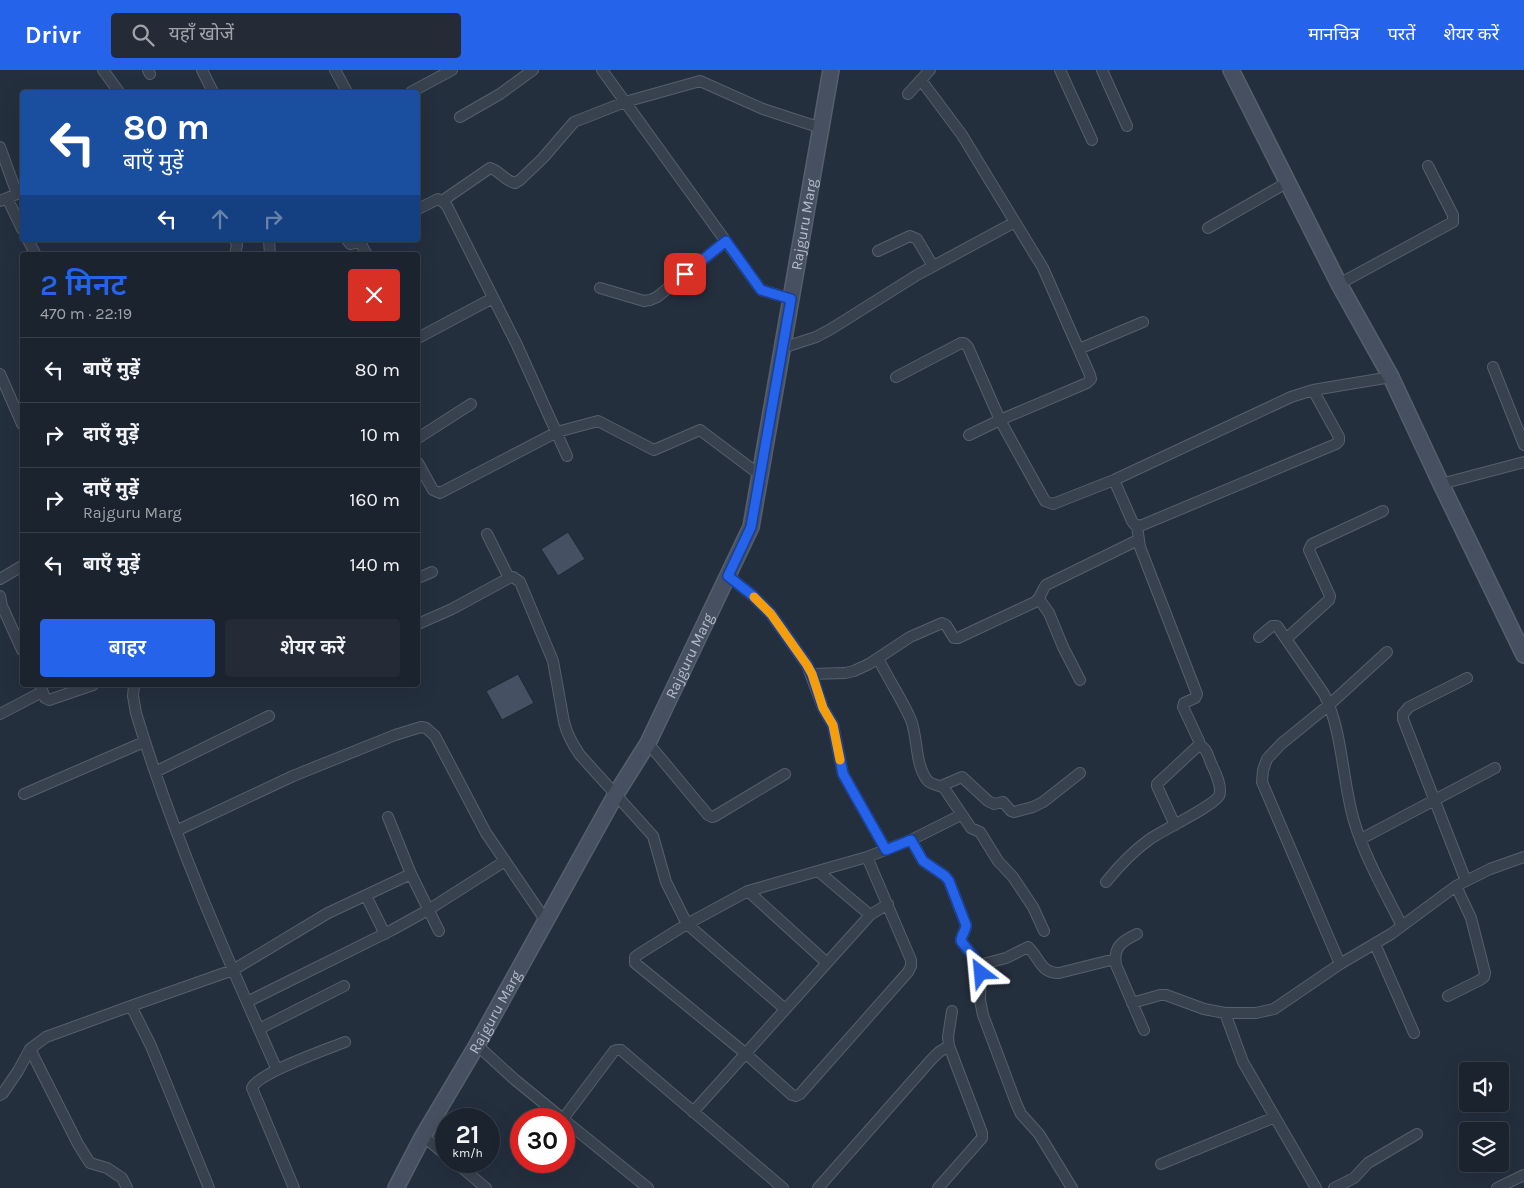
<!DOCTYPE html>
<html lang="hi">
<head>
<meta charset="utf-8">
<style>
	:root { --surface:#1b232e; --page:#242b36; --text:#f1f3f6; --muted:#a0a4aa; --line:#39404a; --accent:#2563eb }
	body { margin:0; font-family:Karla,"Noto Sans Devanagari",sans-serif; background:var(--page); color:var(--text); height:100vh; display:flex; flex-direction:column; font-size:19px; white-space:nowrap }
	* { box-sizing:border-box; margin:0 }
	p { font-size:16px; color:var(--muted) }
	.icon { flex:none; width:28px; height:28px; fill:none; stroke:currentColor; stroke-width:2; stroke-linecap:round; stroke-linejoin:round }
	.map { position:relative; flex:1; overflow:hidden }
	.side { position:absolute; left:20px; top:182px; width:400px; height:435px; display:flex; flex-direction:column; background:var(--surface); border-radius:5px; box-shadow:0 5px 20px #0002,0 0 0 1px var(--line) }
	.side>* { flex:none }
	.guide { position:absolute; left:20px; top:20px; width:400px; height:152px; border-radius:5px; box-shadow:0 5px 20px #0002,0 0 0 1px var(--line); background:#1a4fa0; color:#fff; overflow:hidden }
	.buttons { position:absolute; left:1459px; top:992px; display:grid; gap:10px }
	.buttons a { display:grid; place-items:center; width:50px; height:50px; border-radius:5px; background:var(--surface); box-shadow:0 5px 20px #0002,0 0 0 1px var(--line); font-size:25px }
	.speed { position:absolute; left:435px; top:1038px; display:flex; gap:10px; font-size:25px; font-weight:700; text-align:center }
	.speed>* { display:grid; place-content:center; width:65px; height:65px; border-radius:50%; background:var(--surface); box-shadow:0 5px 20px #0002,0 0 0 1px var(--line); line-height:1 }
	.speed small { font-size:12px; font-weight:400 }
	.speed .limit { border:8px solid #d22; background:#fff; color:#111 }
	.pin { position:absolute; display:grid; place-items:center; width:42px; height:42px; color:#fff; margin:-21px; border-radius:10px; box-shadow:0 2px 8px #0006 }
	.me { position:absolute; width:55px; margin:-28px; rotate:331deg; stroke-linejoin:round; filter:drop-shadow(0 0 4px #0008) }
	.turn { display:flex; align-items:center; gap:18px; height:105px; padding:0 20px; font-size:22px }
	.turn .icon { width:65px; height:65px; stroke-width:2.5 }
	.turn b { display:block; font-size:35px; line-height:42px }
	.lanes { display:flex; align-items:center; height:48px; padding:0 20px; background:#0003; justify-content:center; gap:25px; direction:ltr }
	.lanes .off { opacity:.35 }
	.round { display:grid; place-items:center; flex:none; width:52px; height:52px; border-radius:5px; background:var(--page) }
	.head { display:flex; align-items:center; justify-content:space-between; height:85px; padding:0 20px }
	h1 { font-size:30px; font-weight:600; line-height:38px; color:var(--accent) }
	.action { display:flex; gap:10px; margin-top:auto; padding:10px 20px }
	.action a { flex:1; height:58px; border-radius:5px; background:var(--accent); color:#fff; font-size:20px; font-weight:600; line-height:58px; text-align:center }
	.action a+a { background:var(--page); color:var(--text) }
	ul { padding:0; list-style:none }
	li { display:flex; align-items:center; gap:15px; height:65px; padding:0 20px; border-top:1px solid var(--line) }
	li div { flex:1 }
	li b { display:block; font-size:19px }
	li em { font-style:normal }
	header { display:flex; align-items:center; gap:30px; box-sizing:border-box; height:70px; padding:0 25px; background:var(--accent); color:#fff }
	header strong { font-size:24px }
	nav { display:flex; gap:28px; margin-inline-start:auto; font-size:18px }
	.search { width:350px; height:45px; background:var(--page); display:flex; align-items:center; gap:12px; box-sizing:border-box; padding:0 18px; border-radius:5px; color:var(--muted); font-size:19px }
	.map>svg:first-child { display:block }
</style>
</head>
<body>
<header>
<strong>Drivr</strong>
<div class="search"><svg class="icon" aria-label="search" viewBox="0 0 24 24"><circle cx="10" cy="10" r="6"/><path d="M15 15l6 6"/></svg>यहाँ खोजें</div>
<nav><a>मानचित्र</a><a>परतें</a><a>शेयर करें</a></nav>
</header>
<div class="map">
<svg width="1524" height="1118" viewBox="0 0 1524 1118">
	<rect width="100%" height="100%" fill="#242f3e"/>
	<path fill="#455162" stroke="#1f2835" d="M568,462L585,489L558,506L541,479Z
		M518,604L534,633L502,650L486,621Z"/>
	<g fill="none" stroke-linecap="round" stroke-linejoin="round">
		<g stroke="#565f6c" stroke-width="12">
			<path id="street" d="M103,0L119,22
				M148,0L150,4
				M202,0L213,22
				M335,0L347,22
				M602,0L761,220L791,229
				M1060,0L1092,70
				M1102,0L1127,56
				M921,10L962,65L1043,198L1090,305L1091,309L1087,313L1000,350L969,365
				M411,22L452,0
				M908,24L930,0
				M460,47L500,24L533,0
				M0,77L17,124L0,131
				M7,128L22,159
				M442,131L490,98C500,101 505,111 515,113L520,110L543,88L574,52L625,32L700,11L763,39L821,58
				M418,139L438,129L442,131L447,136L517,275L567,386
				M1208,158L1288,112
				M28,170L36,185
				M235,170L237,175L235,185
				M269,170L270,185
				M347,170L350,174L360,172L367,185
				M878,181L910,166L917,169L933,196
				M1339,214L1453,152V145L1428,96
				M600,218L644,231L650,230L657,227L726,171
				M418,268L493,228
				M782,278L816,267L831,259L917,205L1015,152
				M1079,279L1143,252
				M1493,297L1524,375
				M0,304L22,354
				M896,307L961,273H964L968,277L1000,350L1045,431L1053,434L1114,410L1291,327L1313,320L1391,307
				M418,368L471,334
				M418,393L433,420L440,423L557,362L598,351L654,380L700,360L760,405
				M1114,410L1132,451L1134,454L1140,456L1336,374L1339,371V367L1313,320
				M1441,414L1524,392
				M1137,456L1140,477L1197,624L1195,628L1184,633L1183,637L1199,671V675L1157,714V716L1175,755
				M487,464L509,508
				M728,506L752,525L771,544L807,595L823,638L833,655L843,704L886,780
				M418,508L432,502
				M0,509L22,496
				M0,526L2,536L22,580
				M1039,529L1049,543L1063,577L1080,610
				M418,554L452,539L509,508L513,507L520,512L553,591L564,652C567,664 573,675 580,685L653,766L666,812L687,854L785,939
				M1259,567L1272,556H1277L1324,624C1343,661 1342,711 1354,751C1365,788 1385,822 1402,856
				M1286,569L1329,530L1330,526L1309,480L1312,474L1383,441
				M878,588C888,609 902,629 911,650C918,669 915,694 927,710C932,716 939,714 944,718L971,758L980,762L998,791L1013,807L1033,837L1044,861
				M811,604L845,603L854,601L869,594L910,567L942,553L946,555L954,568H958L1035,532C1042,527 1041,521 1046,515L1138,470
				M40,615L45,628L49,630L93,615
				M134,615L133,626L136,643C173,766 225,883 277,1000
				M0,644L42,622
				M648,673L708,745L712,747L715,746L785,704
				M155,702L269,646
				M941,716L962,707L988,731L994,734L1003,732L1011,741L1014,742L1033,737L1043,732L1080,703
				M24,724L144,672
				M388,747L411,804L439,861
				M176,761L293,706L395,665L421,657L426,658L435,666L486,763L546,851
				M1361,769L1495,698
				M911,770L923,791L945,806L949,811L966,855C966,861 961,865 961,871L977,891L981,899L980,930L983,945L1016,1033L1021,1044L1039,1064L1072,1118
				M867,787L911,890V896L908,902L800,1024L796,1026L792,1025L745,983L635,893V887L639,884L687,854L748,821L867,787L911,770L961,745
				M818,801L870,845
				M1466,811L1403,649V644L1409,637L1467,608
				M1106,812C1119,796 1133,781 1150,769C1163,760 1213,736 1219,726C1223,717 1215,702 1211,693C1208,686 1207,678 1199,675
				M748,821L827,893
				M366,826L385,864
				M1137,864C1122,871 1113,877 1116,895L1144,960
				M1375,874L1414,963
				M1340,894L1262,712L1263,700L1267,689L1281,674L1329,635L1387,582
				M979,895L1006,888L1028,877C1040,888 1040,903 1059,903L1115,889
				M1448,926L1480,910L1484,907L1485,903L1471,848L1456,816
				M247,932L392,860L428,840L505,791
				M1132,933L1160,925H1166L1204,939L1225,943H1256L1274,939L1340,894L1391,864L1456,816L1490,799L1524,787
				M1225,943L1243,992L1316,1118
				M259,959L344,916
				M477,975L514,1009L563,1049
				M30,979L78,1074L90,1093L107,1098L122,1108L127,1118
				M0,1025L3,1023L18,1001L30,979L46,967L131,936
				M693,1042L862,854L870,845L888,834
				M563,1049L614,981L617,980H621L783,1118
				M564,1050L648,1118
				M423,1066L446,1085
				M454,1091L486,1118
				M1161,1094L1275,1047
				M209,1118L151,976L131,936L233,900L328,843L411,804
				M294,1118L252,1018C258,1003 328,979 345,972
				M818,1118L931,990L939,982L949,976
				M938,1118L982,1068V1063L949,976L948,967L952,941
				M1334,1118L1354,1108L1368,1093L1417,1064
				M1497,1118L1524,1105"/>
		</g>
		<g stroke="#565f6c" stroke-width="18">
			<g id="secondary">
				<path d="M1231,0L1339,214L1391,307L1441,414L1524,585"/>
				<path id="s1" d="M396,1118L423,1066L477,975L616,724L648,673L751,457L831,0"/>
			</g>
		</g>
		<use href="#street" stroke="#38414e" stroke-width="10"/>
		<use href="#secondary" stroke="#465061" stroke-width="15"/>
	</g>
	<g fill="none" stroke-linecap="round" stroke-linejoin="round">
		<g stroke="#184099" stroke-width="12">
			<path id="route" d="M685,204L726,171L761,220L791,229L751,457L728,506L752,525L771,544L807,595L812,604L823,638L833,655L843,704L886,780L911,770L923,791L945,806L949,811L966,855C966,861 961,865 961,871L977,891L981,903"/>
		</g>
		<use href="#route" stroke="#2563eb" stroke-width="9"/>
		<path stroke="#f59e0b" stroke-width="9" d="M754,527L771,544L807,595L812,604L823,638L833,655L840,690"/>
	</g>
	<g text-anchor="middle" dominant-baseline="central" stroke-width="4.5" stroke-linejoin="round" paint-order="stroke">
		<g font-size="15" fill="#b4bcc9" stroke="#1d2633">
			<text stroke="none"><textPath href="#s1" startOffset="1058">Rajguru Marg</textPath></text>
			<text stroke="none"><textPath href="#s1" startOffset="608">Rajguru Marg</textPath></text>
			<text stroke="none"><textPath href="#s1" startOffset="202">Rajguru Marg</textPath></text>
		</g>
	</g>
</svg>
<div class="buttons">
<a><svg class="icon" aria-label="sound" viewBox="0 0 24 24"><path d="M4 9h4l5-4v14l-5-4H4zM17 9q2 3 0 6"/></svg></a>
<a><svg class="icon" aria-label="layers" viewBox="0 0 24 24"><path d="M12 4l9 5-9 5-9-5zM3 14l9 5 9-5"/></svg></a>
</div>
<div class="speed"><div>21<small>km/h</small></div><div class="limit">30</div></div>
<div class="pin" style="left:685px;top:204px;background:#d93025"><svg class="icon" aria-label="arrive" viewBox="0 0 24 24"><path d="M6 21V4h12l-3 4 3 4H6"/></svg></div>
<svg class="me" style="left:981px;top:903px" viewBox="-20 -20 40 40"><path d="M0-17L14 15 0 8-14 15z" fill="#2563eb" stroke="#fff" stroke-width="4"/></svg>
<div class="guide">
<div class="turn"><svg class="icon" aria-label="left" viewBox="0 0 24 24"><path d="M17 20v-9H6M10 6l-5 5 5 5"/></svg><div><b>80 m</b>बाएँ मुड़ें</div></div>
<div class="lanes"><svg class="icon" aria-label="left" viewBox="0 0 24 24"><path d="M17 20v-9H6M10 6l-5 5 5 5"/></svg><svg class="icon off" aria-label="ahead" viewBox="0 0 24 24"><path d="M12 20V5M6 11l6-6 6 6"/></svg><svg class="icon off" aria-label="right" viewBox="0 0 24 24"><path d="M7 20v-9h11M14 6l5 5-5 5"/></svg></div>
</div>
<section class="side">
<div class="head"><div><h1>2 मिनट</h1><p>470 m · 22:19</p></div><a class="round" style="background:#d93025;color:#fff"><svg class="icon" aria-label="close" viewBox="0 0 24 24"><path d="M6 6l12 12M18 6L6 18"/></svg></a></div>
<ul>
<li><svg class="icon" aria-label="left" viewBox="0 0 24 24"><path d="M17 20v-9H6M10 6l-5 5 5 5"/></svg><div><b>बाएँ मुड़ें</b></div><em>80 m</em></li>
<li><svg class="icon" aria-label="right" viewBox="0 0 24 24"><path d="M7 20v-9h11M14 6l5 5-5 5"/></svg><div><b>दाएँ मुड़ें</b></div><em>10 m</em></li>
<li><svg class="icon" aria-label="right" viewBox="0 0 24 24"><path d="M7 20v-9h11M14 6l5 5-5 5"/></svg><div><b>दाएँ मुड़ें</b><p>Rajguru Marg</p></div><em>160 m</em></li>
<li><svg class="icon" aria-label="left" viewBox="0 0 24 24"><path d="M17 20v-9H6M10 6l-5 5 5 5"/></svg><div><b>बाएँ मुड़ें</b></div><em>140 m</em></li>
</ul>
<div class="action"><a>बाहर</a><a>शेयर करें</a></div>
</section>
</div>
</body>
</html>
